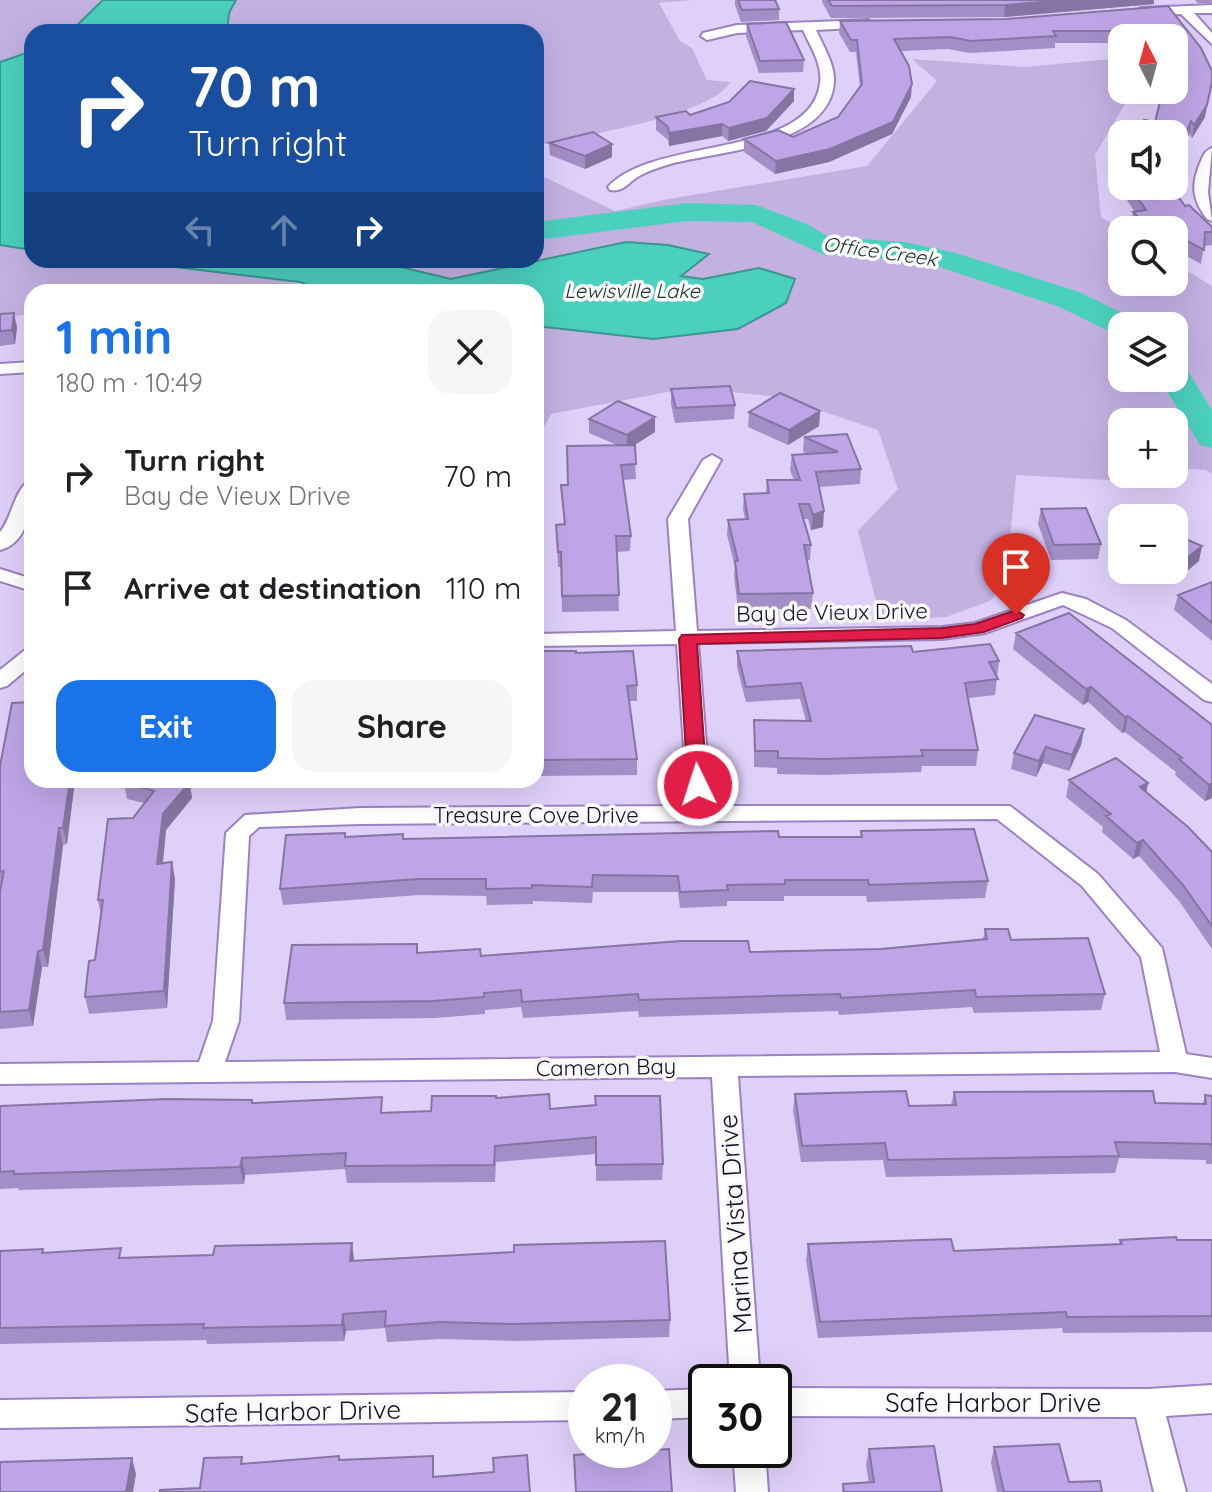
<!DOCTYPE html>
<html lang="en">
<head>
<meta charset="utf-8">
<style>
	:root { --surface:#fff; --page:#f6f6f6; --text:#202124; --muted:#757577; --accent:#1a73e8 }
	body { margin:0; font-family:Quicksand,sans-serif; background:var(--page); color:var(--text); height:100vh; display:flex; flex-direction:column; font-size:30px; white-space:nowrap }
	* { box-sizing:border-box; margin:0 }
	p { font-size:26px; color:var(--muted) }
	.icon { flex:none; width:44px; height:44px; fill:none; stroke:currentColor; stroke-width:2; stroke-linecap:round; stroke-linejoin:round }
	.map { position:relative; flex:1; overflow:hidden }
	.sheet { position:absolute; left:24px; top:284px; width:520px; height:504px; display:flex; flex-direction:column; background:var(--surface); border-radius:24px; box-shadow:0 8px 32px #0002 }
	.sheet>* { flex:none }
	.hud { position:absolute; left:24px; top:24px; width:520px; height:244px; border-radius:24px; box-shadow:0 8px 32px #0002; background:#1a4fa0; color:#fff; overflow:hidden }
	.needle { width:52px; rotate:354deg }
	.buttons { position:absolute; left:1108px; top:24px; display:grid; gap:16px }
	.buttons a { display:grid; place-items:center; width:80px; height:80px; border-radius:16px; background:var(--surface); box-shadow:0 8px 32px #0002; font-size:40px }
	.speed { position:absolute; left:568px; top:1364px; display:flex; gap:16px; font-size:40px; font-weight:700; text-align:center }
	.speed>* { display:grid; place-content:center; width:104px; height:104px; border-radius:50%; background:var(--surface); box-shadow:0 8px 32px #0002; line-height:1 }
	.speed small { font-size:20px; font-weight:400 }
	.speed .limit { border:4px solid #111; border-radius:12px; background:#fff; color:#111 }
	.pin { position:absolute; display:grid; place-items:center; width:68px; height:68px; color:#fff; margin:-82px -34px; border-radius:50% 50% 50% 0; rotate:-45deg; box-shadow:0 0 8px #0007 }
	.pin .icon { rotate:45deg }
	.me { position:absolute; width:88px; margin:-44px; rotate:356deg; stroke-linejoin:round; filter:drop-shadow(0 0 6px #0008) }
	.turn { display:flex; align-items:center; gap:28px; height:168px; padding:0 32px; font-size:36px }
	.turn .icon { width:104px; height:104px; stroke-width:2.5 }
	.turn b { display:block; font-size:56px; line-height:68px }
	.lanes { display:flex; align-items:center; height:76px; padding:0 32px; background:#0003; justify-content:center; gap:40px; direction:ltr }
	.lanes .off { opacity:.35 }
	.round { display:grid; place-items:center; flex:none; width:84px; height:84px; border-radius:24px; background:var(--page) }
	.overview { display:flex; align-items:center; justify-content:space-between; height:136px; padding:0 32px }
	h1 { font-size:48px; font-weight:700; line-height:60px; color:var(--accent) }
	.cta { display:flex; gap:16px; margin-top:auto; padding:16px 32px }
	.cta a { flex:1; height:92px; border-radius:24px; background:var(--accent); color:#fff; font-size:32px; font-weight:700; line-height:92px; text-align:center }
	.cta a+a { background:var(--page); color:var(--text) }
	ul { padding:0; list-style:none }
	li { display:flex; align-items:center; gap:24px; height:112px; padding:0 32px }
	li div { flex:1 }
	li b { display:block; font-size:30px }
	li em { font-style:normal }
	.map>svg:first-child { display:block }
</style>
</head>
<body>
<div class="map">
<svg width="1212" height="1492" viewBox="0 0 1212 1492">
	<rect width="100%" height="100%" fill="#dfd0fa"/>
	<path fill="#c3b1e2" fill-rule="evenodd" d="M0,0H103L70,32H32V51L0,62Z
		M236,0H692L659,3L680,41L692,48L707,80L730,82C711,117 577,136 536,146V32H227L229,13Z
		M1122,58V90H1131V94L1095,155L1101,217L1122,230V282H1174V263L1212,286V474L1206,470L1174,468V422H1122V474H1166L1158,483L1016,475L1006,583L990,601L946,617L881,621L858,531L898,489L878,430L781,397L689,388L551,414L536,442V326L653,339L759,268L703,279L680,276L708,254L539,263L451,279L371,260H536V173L615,211L668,199L867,166L937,81L912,59L1024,67ZM1122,326H1174V378H1122Z
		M0,245L32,250V260C99,260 161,264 228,273C261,277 293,280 324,292H32V314L0,318Z"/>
	<path fill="#4bd0bd" stroke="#3c9690" stroke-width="2" d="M103,0H236L229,13L227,32H70Z
		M32,51V250L0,245V62Z
		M626,242L668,245L709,254L681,276L703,279L759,268L795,279L786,303L738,329L653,339L536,326V292H324L300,282L117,260H371L451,279Z"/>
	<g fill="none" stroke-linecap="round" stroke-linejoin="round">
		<path fill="#4bd0bd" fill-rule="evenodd" d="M687,203L756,205L807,224L829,237L904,242L956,253L1079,292L1135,319L1140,326H1122V335L1113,333L1057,306L939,267L904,260L822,254L752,222L687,221L536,240V222Z
			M1174,365L1186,368L1212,410V448L1200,445L1159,378H1174Z"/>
		<g stroke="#9c82c2" stroke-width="4">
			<path id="street" d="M1212,5V13H1194L1212,33V44L1181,14L1141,16L1135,12L1141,8Z
				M868,20L874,24L872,27L816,30C823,46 835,64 834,82C830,147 717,151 670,164C661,167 650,170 641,175C630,180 624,193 610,190L608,187C654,136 811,159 820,83C823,65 810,46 803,30L737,33L707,40L701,36L703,33L737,25Z
				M1212,148L1208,192L1212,221L1207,219C1192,200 1191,185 1200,163C1204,155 1204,151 1212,148Z
				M32,362V372L0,374V364Z
				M712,455L721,460L688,519L697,631L942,627L975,623L1062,593L1086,599L1126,620L1212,684V702L1204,700L1112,628L1063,605L985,633L942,639L698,643L711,806H1010L1098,874L1162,948L1186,1054L1212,1058V1078L1175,1072L738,1076L760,1382H730L712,1077L0,1084V1064L199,1062L213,1021L226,833L245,815L360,808L688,806L677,644L536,646V634L676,631L668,519L703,460ZM997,819L1082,886L1141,957L1160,1052L225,1062L239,1021L249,836L259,827L360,824Z
				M32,480C32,505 29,543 0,550V532C12,519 15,485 32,480Z
				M0,569L32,579V591L0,581Z
				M32,648V665L7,686L0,688V670L25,650Z
				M1212,1385V1413L1166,1416L1186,1492H1154L1136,1417L774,1416V1388L1148,1389Z
				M706,1389V1417L654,1419V1391Z
				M586,1392V1420L0,1428V1400Z
				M733,1450H765L768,1492H736Z"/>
		</g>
		<use href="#street" fill="#fff" fill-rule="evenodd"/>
	</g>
	<path fill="#a48ec7" d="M735,0H775L779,9V20L741,22L735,5Z
		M822,0H1154V4L1004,17L831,18L822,2Z
		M1195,0H1212V3H1198Z
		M1168,6L1205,117L1192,138L1189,134L1176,164H1174V134L1155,122L1160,102L1158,90H1174V38H1122V43H1055V48L970,53L948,49L901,51L911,97L892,134L829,162L775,174L744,152V139L793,137L838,117L860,87L856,52H850L839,33L840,21L1006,19Z
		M747,24L804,60L803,72L759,73L746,36Z
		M794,89V101L766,131L728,141L722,136L669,146L668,140L656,130V117L690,115Z
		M549,143L612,157L585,169L550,155Z
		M1121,158L1122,186H1167L1166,196L1185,206L1212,227V245L1204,246L1201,264L1174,249V230H1136L1131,225L1133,212H1135L1117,185Z
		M0,314L17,327L15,344L0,346Z
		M671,389L735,405L734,419L675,423L671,404Z
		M820,411L819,426L788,445L748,427L749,412Z
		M589,419L655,432L634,445L636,479L623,480L631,536L630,551L617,552L619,611L562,612L561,567H558L556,525L564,524L561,485H568L617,445L589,433Z
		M847,434L861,469L860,484L819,487L823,527L811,530L808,519H804L811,545L810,560H807L813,593L811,609H738L734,576L735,567L727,535L728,520L745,519L743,509L744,494L766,493L767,480H794L790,470L792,455L808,454L803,452L804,437Z
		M1041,509L1101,544L1098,559L1051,560L1038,524Z
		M1174,534L1199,561L1174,582L1149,571L1135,582L1116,574L1119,558L1122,556V570H1174Z
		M1212,582V641L1174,610L1178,595Z
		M1016,633L1212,725V798L1205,801L1175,775L1176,772L1125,732L1122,733L1088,702L1083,705L1013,649Z
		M536,651L576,653L637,685V701H629L637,759V775L536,776Z
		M737,651L913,652L999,661L995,695L968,698L978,750L976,766H922L921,772L823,775L777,774V768L754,767V720L806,721L800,699L746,702L737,667Z
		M1084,729L1081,745L1069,771L1043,763L1036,777L1011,769L1014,753Z
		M0,766L32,780H75L67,844L63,845L48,967H42L33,1026L0,1029Z
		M1069,780L1148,783L1146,792L1212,852V949L1179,901L1139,856L1133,859L1102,832L1103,827L1066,797Z
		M124,782H192L190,785L192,798L166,830L163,863L175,879L167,1008L89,1014L85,997L95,960L101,915L98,900L133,818L144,803L127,799Z
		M861,831L988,881L985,898L867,902L866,896H784V901H727V906L680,908L678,892H593L592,903L533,901V904L487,905L486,896L419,895L283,905L280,889L346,837L403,839L860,837Z
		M985,929L1011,940L1105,994L1101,1010L974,1013L972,1007L839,1015L838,1011L639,1017L638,1011L523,1018L521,1007L485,1010V1014L435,1018L286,1020L284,1003L417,944L418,953L481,956L881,949L983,939Z
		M954,1092L1155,1103L1203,1104L1205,1095L1212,1096V1164H1206V1160L1119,1158L1115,1173L886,1177L883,1160L801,1162L793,1110L795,1094L909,1106L951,1105Z
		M496,1098L550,1109L663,1164L662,1180L596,1181V1154L496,1162L495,1182L347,1183L345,1169L245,1175L244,1184L19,1190L18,1188L0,1189V1106L252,1100L253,1103L384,1112L431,1111Z
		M1120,1240H1212V1332L1063,1333L1062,1328L818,1338L806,1260L808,1244L954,1251L1119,1245Z
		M43,1249L44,1253L123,1258L354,1260L670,1320L669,1337L515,1341L441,1339L387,1342L385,1328L346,1331L344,1341L207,1344L206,1340L0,1344V1251Z
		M994,1447L1069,1482L1102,1492H997L991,1463Z
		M869,1449L942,1492H842L843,1484L869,1483L866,1465Z"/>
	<path fill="#8674a2" d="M1068,0H1154V4L1004,17L1005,5Z
		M912,84L911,97L892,134L829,162L775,174L776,161Z
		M1211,87L1205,117L1192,138L1194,125Z
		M794,89V101L766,131L728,141L729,128Z
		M1191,121L1189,134L1176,164L1179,151Z
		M722,124V136L669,146V133Z
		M612,144V157L585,169V156Z
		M14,313L17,327L15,344L12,330Z
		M820,411L819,426L788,445L789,430Z
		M655,417V432L627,450V435Z
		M824,511L823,527L811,530L813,515Z
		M1202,546L1199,561L1174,582L1177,566Z
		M1138,570H1150L1135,582Z
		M1091,687L1088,702L1083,705L1086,689Z
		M1128,716L1125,732L1122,733L1125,717Z
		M1084,729L1081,745L1069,771L1072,755Z
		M1046,747L1043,763L1036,777L1039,761Z
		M70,780H75L67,844L63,828Z
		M179,780H192V782L190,785L192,798L166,830L161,880L157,864L163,814Z
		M1148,783L1145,799L1140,787Z
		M1212,783V798L1205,801L1209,785Z
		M59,828L63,845L48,967L43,950Z
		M1143,840L1139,856L1133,859L1137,843Z
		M172,862L175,879L167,1008L164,991Z
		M38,951L42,967L33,1026L29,1010Z
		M242,1158L245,1175L244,1184L240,1167Z
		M352,1243L354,1259L352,1277L350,1261Z
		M343,1314L346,1331L344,1341L342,1325Z
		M132,1458L136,1474L133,1492H126Z"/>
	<path fill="#bfa5e7" stroke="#8674a2" stroke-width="2" d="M738,0H775L779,9L742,10Z
		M828,0H1068L1005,5L832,6Z
		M1168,6L1201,48L1212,71V82L1207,105L1194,125L1191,121L1179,151L1174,150V134H1138L1144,120L1155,122L1163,90H1174V77H1176L1174,75V38H1149L1145,31H1053L1056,36L971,41L950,37L894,39L909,66L912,84L893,122L830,149L776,161L744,139L778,130L793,137L838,117L862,84L857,40H851L840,21L1006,19Z
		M786,22L804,60L760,61L747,24Z
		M750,81L794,89L767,118L729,128L722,124L669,133L668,127L656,117L686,111L690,115L729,102Z
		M593,132L612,144L585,156L549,143Z
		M1121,158H1122V176L1119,172Z
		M1129,186H1167L1166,196L1177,195L1185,206L1189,205L1212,227V232H1205L1204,250L1174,234V230H1166L1161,227L1150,228L1133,212L1146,210Z
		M14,313L12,330L0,331V314Z
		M730,386L735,405L676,408L671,389Z
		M780,393L820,411L789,430L749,412Z
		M618,401L655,417L627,435L589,419Z
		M847,434L861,469L816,472L824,511L813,515L809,504H799L811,545H804L813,593L739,594L735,561H738L728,520L748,519L744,494L769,493L767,480H800L792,455L838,452L804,437Z
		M635,445L636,464L621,465L631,536H616L619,595L562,596L561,552H558L556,525L565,524L561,485H568L567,446Z
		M1086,508L1101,544L1054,545L1041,509Z
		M1174,534L1202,546L1177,566L1174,565Z
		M1212,582V623L1178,595Z
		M1069,613L1212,725V783L1209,785L1179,759L1182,758L1128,716L1125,717L1091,687L1086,689L1016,633Z
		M990,644L999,661L989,662L998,679L965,683L978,750H921L923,756L825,759L778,758V751H755L754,720L811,721L801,683L746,687L737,651L911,646L913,652Z
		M536,651H576V653L633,651L637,685L627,686L637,759L536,760Z
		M32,702V780H70L63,828H59L43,950L38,951L29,1010L0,1012V891L4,871L0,872V766L12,703Z
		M1035,715L1084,729L1072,755L1046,747L1039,761L1014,753Z
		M1116,758L1148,783L1140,787L1188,827L1212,852V926L1183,885L1143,840L1137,843L1106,816L1111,814L1069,780Z
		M126,780H184L190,782L163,814L157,864L172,862L164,991L85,997L89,961L95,960L103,900H98L108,819L133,818L154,791L124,782Z
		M974,829L988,881L869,885L868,880H785V884L727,885L728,890L680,892L678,876L593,875L592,887L532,885V888L486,889V879H418L280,889L286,835L345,833V837L403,834V839L778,831L779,837H862L861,831Z
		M985,929H1008L1011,940L1088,938L1105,994L976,997L975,990L841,998L840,994L639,1000L638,994L522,1002L521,990L484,993V997L433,1001L284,1003L292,945L417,944V953L480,949L481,956L681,941H748L750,952L881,949L987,939Z
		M906,1091L909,1106L956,1105L954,1092L1153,1091L1155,1103L1206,1104L1205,1095L1212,1096V1147L1211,1144L1115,1142L1119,1156L888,1160L885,1143L802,1146L795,1094Z
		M549,1094L550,1109L596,1105L595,1096H660L663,1164L596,1165V1137L495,1146L494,1165L345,1166L346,1153L242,1158L240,1167L14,1174V1171L0,1172V1106L166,1099L252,1100V1103L382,1097L381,1113L431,1111L432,1096H496V1098Z
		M1176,1237L1177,1240H1212V1316L1067,1317L1066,1312L820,1322L808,1244L951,1239L954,1251L1122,1244L1120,1240Z
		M665,1241L670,1320L514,1324L440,1322L385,1326L386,1311L343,1314L342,1325L203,1328L204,1324L0,1328V1251L43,1249L42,1253L121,1248L119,1258L213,1255L215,1246L352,1243L350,1261L514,1252V1245Z
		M1059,1444L1069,1482L1100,1481L1102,1492H1004L994,1447Z
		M934,1446L942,1492H844L843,1484L874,1482L869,1449Z
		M669,1449L672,1492H576L574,1455Z
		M527,1455L530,1492H160V1490L200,1488L204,1458L242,1457L241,1464L339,1456V1460L433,1456V1477L494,1472L493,1458Z
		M132,1458L126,1492H0V1462Z"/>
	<path fill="#e11d48" stroke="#92132f" stroke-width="2" d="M1016,610L1024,615L1022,618L984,632L942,638L697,644L707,785L698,791L688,785L679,639L682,635L942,628L975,624Z"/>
	<g text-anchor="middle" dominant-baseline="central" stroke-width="7" stroke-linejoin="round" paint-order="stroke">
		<g font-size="20" font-style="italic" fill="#1d332f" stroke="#fafafa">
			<text transform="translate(880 251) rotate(8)">Office Creek</text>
			<text x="632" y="290">Lewisville Lake</text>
		</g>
		<g font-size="22" fill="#180e26" stroke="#fafafa">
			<text transform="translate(832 612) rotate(-1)">Bay de Vieux Drive</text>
			<text x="536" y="815">Treasure Cove Drive</text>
			<text transform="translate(606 1067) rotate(-1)">Cameron Bay</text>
		</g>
		<g font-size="26" fill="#180e26" stroke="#fafafa">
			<text transform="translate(735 1224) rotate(-94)">Marina Vista Drive</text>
			<text x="993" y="1402">Safe Harbor Drive</text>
			<text transform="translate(293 1411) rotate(-1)">Safe Harbor Drive</text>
		</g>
	</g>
</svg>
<div class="buttons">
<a><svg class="needle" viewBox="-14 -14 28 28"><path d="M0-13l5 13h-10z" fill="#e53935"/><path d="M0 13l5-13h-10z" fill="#757577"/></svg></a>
<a><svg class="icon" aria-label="sound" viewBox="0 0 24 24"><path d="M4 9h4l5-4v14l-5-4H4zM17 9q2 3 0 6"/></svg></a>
<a><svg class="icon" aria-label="search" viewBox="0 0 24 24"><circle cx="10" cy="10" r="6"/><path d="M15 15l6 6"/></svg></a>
<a><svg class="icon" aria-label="layers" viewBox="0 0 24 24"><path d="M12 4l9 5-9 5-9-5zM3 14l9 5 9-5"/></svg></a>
<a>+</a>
<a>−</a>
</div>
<div class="speed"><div>21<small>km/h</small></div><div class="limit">30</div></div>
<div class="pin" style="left:1016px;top:615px;background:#d93025"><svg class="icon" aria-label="arrive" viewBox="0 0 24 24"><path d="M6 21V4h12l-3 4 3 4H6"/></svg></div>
<svg class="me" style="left:698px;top:785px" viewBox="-20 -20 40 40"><circle r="17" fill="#e11d48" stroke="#fff" stroke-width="3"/><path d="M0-11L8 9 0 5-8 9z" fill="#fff"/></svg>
<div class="hud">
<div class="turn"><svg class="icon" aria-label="right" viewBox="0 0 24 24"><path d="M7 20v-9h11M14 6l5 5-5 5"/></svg><div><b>70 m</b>Turn right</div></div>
<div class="lanes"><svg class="icon off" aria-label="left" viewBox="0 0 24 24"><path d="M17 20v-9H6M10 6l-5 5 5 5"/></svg><svg class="icon off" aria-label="ahead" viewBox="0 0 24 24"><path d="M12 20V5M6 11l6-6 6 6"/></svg><svg class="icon" aria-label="right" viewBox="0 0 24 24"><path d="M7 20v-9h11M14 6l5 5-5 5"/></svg></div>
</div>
<section class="sheet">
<div class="overview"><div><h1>1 min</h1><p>180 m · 10:49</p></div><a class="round"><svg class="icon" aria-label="close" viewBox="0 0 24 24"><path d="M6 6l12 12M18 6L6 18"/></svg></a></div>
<ul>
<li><svg class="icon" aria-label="right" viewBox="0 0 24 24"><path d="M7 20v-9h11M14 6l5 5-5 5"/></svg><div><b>Turn right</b><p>Bay de Vieux Drive</p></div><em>70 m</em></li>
<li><svg class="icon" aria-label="arrive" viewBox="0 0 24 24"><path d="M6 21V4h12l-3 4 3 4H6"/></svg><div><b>Arrive at destination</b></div><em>110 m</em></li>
</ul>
<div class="cta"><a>Exit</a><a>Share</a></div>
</section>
</div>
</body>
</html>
